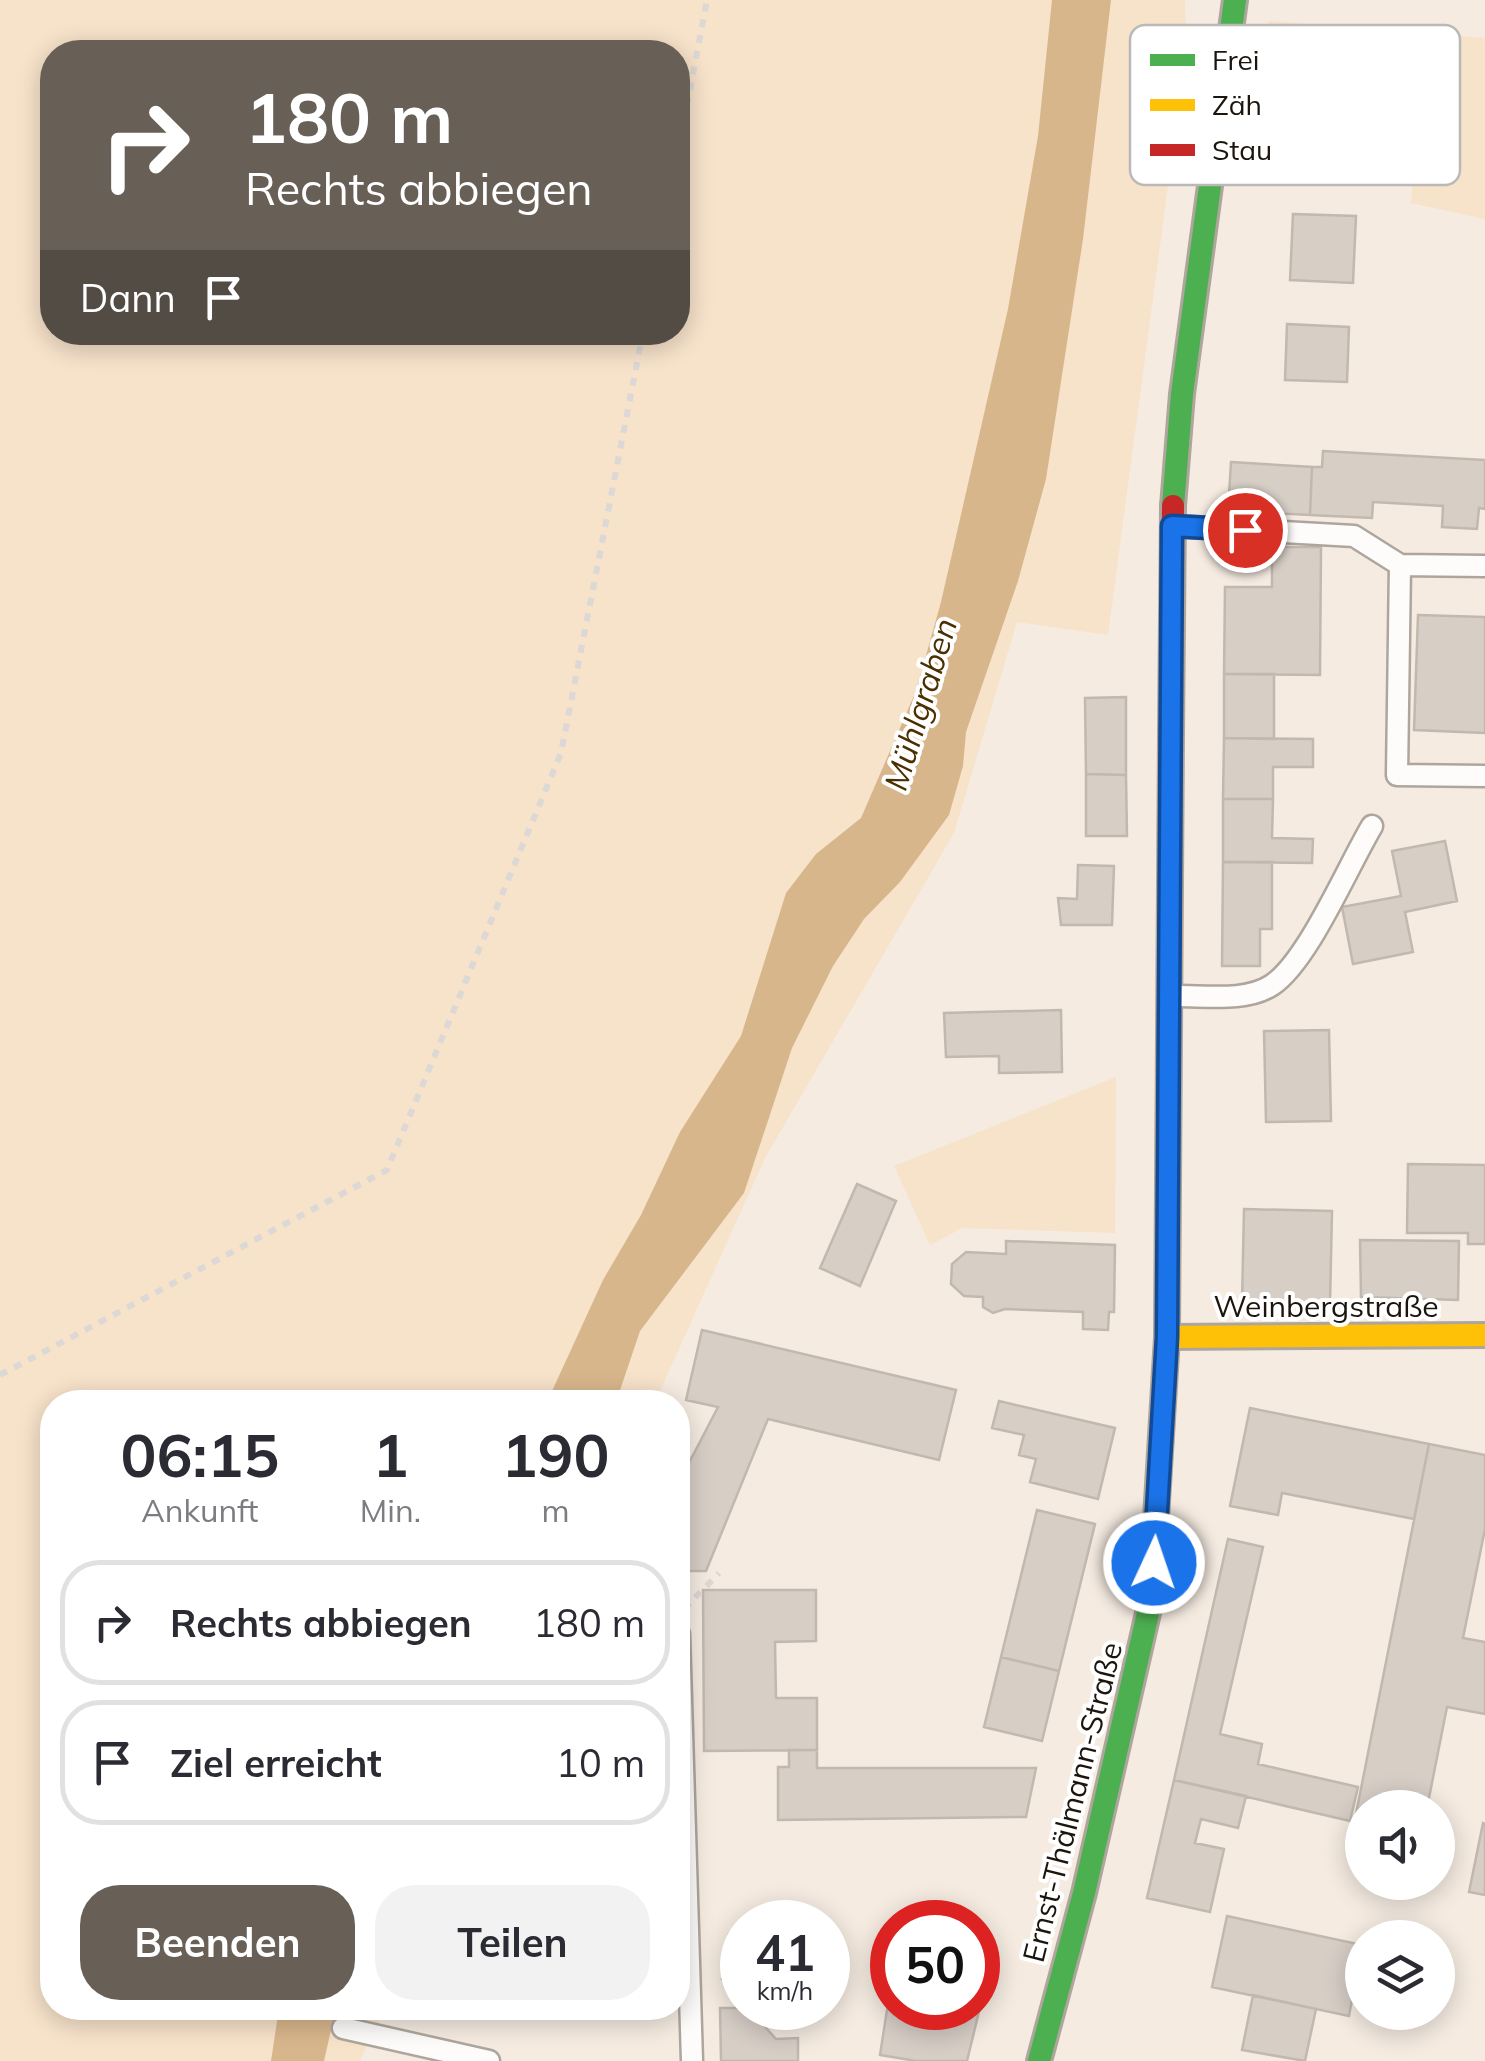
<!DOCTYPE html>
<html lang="de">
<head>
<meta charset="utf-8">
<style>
	:root { --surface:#fff; --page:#f2f2f3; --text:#2b2b33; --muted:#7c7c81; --line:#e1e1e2; --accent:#686057 }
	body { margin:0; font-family:Mulish,sans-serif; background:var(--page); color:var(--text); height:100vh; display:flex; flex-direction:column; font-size:38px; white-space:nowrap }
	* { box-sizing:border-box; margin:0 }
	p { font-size:32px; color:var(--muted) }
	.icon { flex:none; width:55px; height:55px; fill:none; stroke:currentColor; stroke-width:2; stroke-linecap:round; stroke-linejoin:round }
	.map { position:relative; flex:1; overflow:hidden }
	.panel { position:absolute; left:40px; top:1390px; width:650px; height:630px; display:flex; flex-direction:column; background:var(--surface); border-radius:40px; box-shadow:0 5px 25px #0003 }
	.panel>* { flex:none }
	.top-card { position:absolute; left:40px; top:40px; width:650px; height:305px; border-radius:40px; box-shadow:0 5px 25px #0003; background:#686057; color:#fff; overflow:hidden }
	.buttons { position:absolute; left:1345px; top:1790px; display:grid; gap:20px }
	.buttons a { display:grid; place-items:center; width:110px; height:110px; border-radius:50%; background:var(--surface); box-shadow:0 5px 25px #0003; font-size:50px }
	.speed { position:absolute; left:720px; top:1900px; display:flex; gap:20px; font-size:50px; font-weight:700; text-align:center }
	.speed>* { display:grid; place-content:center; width:130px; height:130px; border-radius:50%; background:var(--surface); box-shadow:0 5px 25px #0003; line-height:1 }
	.speed small { font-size:25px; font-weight:400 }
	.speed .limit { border:15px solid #d22; background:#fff; color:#111 }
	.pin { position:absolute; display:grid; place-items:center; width:85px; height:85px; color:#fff; margin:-42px; border:5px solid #fff; border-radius:50%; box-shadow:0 2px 10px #0007 }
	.me { position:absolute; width:110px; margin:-55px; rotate:3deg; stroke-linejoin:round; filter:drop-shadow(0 0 8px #0008) }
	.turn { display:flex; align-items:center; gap:35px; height:210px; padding:0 40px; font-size:45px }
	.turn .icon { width:130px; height:130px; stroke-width:2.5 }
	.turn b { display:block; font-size:70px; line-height:85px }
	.then { display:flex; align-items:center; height:95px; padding:0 40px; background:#0003; gap:20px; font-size:38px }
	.eta { display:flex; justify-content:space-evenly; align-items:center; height:170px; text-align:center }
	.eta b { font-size:60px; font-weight:700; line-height:70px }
	.primary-button { display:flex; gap:20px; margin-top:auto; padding:20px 40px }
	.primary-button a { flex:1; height:115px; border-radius:40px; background:var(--accent); color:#fff; font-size:40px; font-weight:700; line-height:115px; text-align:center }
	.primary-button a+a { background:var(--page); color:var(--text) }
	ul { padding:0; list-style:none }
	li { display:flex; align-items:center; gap:30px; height:125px; margin:0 20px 15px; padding:0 20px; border:5px solid var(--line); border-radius:40px }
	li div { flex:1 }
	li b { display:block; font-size:38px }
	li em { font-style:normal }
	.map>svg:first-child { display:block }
</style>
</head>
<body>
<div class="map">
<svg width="1485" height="2061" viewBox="0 0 1485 2061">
	<rect width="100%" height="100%" fill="#f5ebe1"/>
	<path fill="#f7e2ca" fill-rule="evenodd" d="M0,0H1185L1186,51L1108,635L1017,622L954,833L765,1158L655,1402H52V2008H384L360,2061H0ZM52,52H678V332H52Z
		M1269,21L1485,38V219L1411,203L1418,122L1256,97Z
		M1116,1077L1115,1233L962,1228L930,1245L894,1166Z"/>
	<path fill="#d8b68c" d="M1052,0H1111L1083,239L1046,479L1018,581L966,732L963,766L949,815L900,882L864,919L833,966L792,1048L744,1193L640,1331L616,1402H547L603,1280L641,1215L680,1132L741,1036L786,893L816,854L861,818L916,691L941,602L1008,309L1038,136Z
		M279,2008H336L324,2061H271Z"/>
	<path fill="#d7cec6" stroke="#c1b9b0" stroke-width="2.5" d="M1293,214L1356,216L1353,283L1290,280Z
		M1287,324L1349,327L1347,382L1285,380Z
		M1323,451L1485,460V509L1479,508L1477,529L1442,527L1443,506L1373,502L1372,518L1310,515L1312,467H1322Z
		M1231,462L1312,467L1310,515L1228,511Z
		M1272,547H1321L1320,675L1224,674L1225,587H1272Z
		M1418,615L1485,617V733L1414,730Z
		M1224,674H1274V739L1224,738Z
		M1126,697V775L1086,774L1085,698Z
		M1224,738L1313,739V767H1273V799H1223Z
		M1086,774L1126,775L1127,836H1086Z
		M1223,799H1273L1272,838L1313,839L1312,863L1223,862Z
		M1445,841L1457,901L1405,912L1413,952L1353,964L1342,907L1401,896L1392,851Z
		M1223,862H1272V929H1260V966H1222Z
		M1078,865L1114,866L1112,925H1061L1058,898L1077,899Z
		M1061,1010L1062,1072L999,1073V1056L946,1057L944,1013Z
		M1329,1030L1331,1121L1266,1122L1264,1031Z
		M1408,1164L1485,1165V1244H1468V1233H1407Z
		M857,1184L896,1201L860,1286L820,1268Z
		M1244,1209L1332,1211L1330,1304L1242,1302Z
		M1360,1240L1459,1241L1458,1300L1361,1297Z
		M1006,1241L1115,1245L1114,1312H1109L1108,1330L1083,1329V1312L1005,1309L993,1313L983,1307V1297L964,1296L951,1284L952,1264L966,1252L1006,1254Z
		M702,1330L956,1390L939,1460L768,1419L706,1571H678V1484L718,1407L686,1400Z
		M999,1401L1115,1428L1098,1499L1030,1482L1036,1459L1019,1455L1024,1435L992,1428Z
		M1250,1408L1429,1444L1414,1519L1282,1493L1278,1515L1230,1506Z
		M1429,1444L1485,1455V1529L1463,1638L1485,1642V1714L1447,1707L1427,1808H1362V1816L1356,1814Z
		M1037,1510L1095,1524L1059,1671L1001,1657Z
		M1228,1539L1263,1547L1220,1734L1262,1744L1258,1764L1358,1787L1350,1821L1174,1780Z
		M703,1590H816V1641L775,1642L776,1698H817V1750L704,1751Z
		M1001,1657L1059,1671L1042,1741L984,1727Z
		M789,1750H817V1768H1036L1026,1817L778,1820V1767H789Z
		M1174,1780L1246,1796L1238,1828L1201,1819L1195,1843L1224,1849L1210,1912L1147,1898Z
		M1483,1823L1485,1824V1895L1469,1892Z
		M1227,1916L1362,1945L1349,2016L1212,1987Z
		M729,1934L742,1937V1983L722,1979Z
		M978,1963L990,1966L967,2061H916L880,2055L892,1978V2008H978Z
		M1253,1995L1316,2009L1305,2061L1242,2050Z
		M720,2008H766V2028L776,2039L798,2038V2061H721Z"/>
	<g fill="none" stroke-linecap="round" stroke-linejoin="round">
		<g stroke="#aea69d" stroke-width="25">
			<path id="lane" d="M1174,526L1354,536L1400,565L1485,566
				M1400,565L1397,775L1485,776
				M1171,996C1202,995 1245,1003 1272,985C1308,961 1348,866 1372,826
				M679,1634L692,2061
				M343,2028L489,2061"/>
		</g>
		<g stroke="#aea69d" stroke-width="28">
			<path id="fast" d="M1173,506L1182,394L1235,0
				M1039,2061L1084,1893L1151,1600L1167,1337L1171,733"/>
		</g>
		<g stroke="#aea69d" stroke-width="28">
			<path id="slow" d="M1167,1337L1485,1335"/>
		</g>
		<g stroke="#aea69d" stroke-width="28">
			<path id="jam" d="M1171,733L1173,506"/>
		</g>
		<path stroke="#dbd8d5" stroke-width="6" stroke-dasharray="8 8" stroke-linecap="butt" d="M678,153L707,0
			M0,1375L387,1170L561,753L643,332
			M684,1609L719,1573"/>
		<use href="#lane" stroke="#fefcfa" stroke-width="20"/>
		<use href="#fast" stroke="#4caf50" stroke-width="22"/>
		<use href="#slow" stroke="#ffc107" stroke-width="22"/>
		<use href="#jam" stroke="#c62828" stroke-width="22"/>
	</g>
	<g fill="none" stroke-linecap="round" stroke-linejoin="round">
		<g stroke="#114b97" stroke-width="25">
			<path id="route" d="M1154,1563L1167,1337L1172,526L1245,530"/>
		</g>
		<use href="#route" stroke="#1a73e8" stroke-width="18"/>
	</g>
	<g text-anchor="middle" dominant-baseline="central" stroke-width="8" stroke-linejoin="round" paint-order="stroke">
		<g font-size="30" fill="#1c150d" stroke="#fff">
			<text x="1326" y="1306">Weinbergstraße</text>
			<text transform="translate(1072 1802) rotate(-76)">Ernst-Thälmann-Straße</text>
		</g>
		<g font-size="32" font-style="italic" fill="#4c2f00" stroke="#fff">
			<text transform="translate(920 704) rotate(-73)">Mühlgraben</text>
		</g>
	</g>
	<rect x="1130" y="25" width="330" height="160" rx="15" fill="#fff" stroke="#bbb9b6" stroke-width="2.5"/>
	<rect x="1150" y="54" width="45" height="12" fill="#4caf50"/>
	<rect x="1150" y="99" width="45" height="12" fill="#ffc107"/>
	<rect x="1150" y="144" width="45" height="12" fill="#c62828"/>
	<g font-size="28" fill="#1c150d">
		<text x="1212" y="70">Frei</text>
		<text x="1212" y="115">Zäh</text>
		<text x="1212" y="160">Stau</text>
	</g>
</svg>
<div class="buttons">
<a><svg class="icon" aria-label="sound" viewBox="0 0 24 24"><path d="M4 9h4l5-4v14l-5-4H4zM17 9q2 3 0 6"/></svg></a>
<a><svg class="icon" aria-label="layers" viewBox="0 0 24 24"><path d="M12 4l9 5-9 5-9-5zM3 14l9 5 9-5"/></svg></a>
</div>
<div class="speed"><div>41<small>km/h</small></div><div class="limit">50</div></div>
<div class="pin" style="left:1245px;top:530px;background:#d93025"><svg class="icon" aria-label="arrive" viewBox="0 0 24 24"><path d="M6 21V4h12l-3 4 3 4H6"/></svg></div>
<svg class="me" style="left:1154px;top:1563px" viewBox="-20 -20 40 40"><circle r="17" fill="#1a73e8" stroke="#fff" stroke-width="3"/><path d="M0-11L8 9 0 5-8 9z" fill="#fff"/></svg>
<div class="top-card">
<div class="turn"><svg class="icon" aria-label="right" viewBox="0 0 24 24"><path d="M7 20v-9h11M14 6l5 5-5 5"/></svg><div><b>180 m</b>Rechts abbiegen</div></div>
<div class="then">Dann<svg class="icon" aria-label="arrive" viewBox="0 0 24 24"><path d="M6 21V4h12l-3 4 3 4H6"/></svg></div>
</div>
<section class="panel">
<div class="eta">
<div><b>06:15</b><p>Ankunft</p></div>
<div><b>1</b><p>Min.</p></div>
<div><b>190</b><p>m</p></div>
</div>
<ul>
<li><svg class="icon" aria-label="right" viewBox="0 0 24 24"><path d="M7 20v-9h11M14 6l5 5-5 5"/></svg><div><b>Rechts abbiegen</b></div><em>180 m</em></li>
<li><svg class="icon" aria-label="arrive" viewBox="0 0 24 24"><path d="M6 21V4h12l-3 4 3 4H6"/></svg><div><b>Ziel erreicht</b></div><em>10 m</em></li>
</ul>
<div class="primary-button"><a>Beenden</a><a>Teilen</a></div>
</section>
</div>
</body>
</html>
